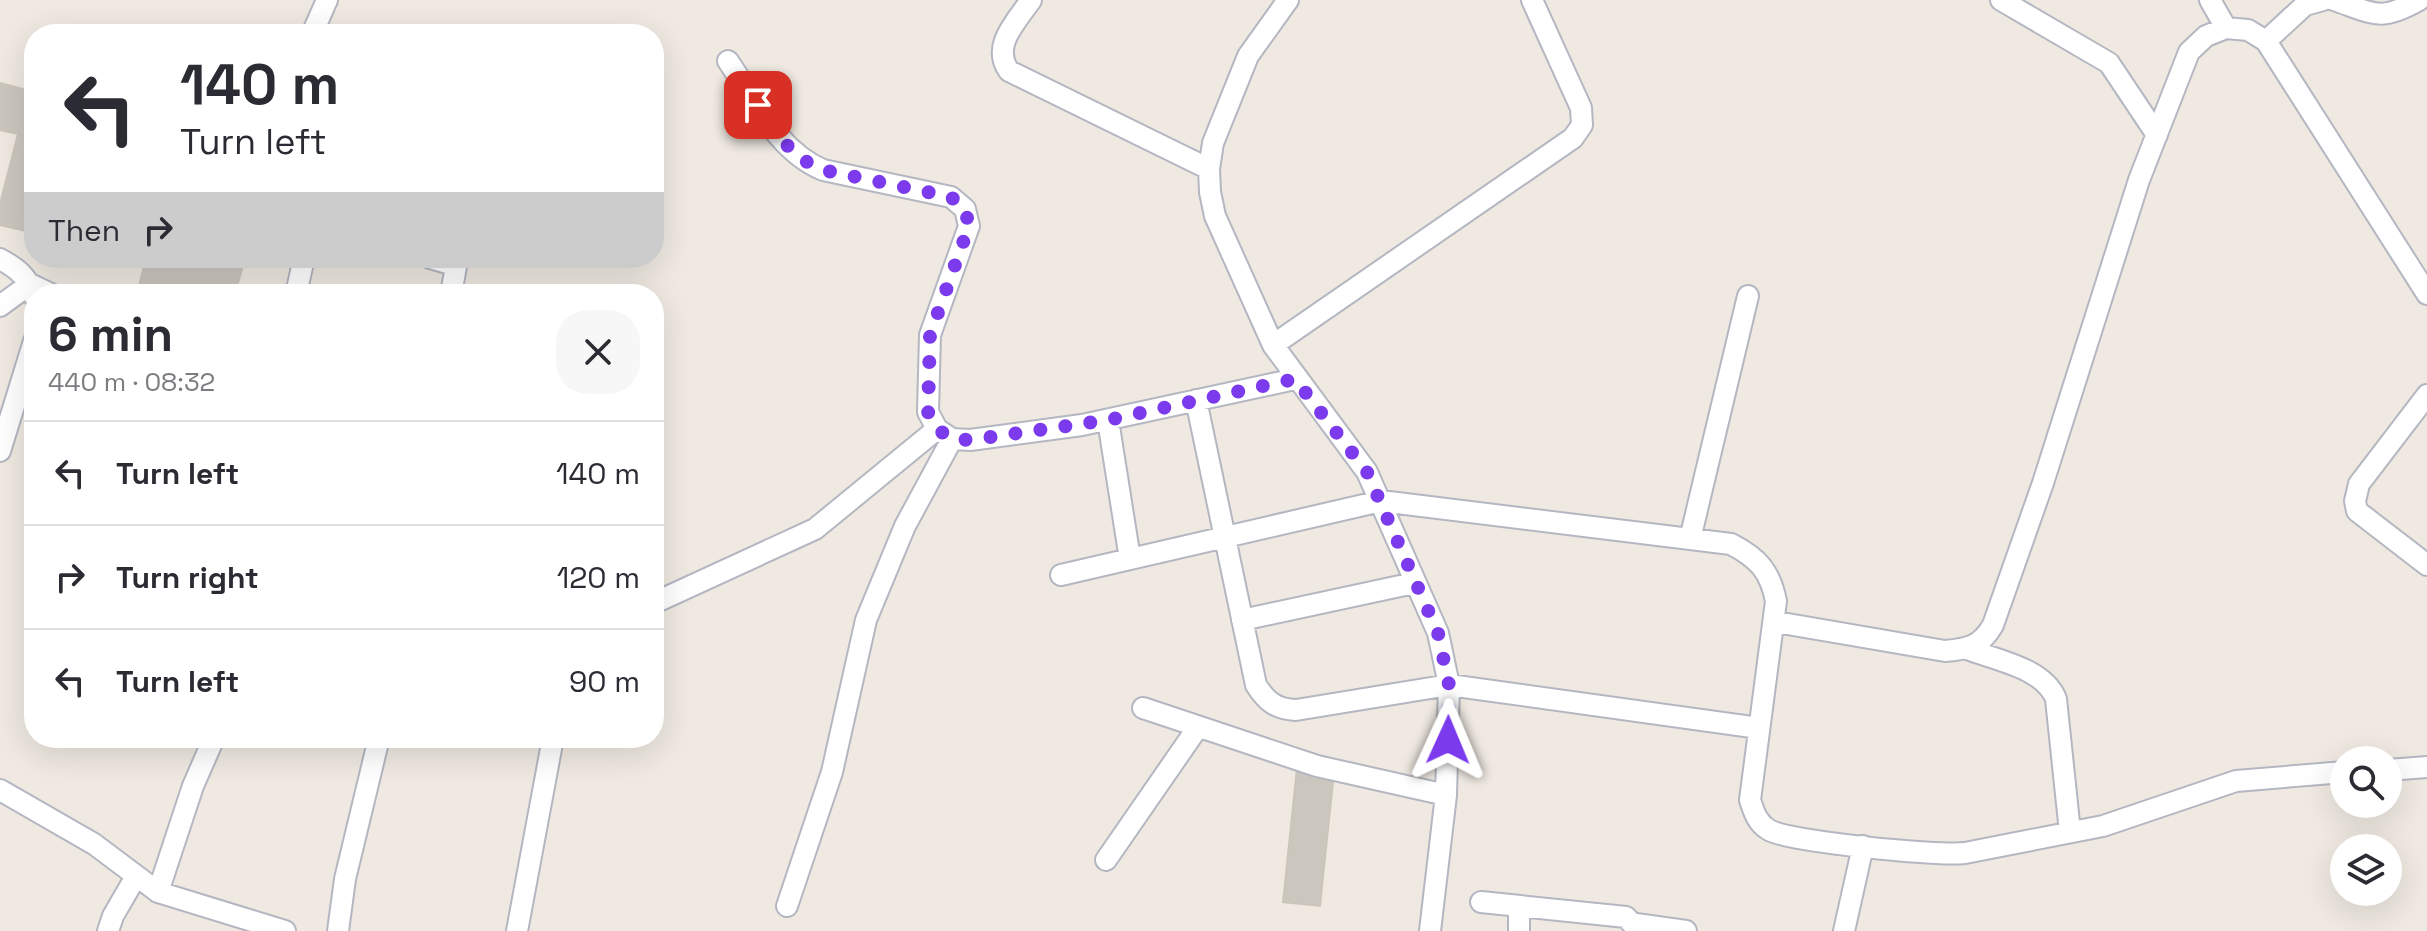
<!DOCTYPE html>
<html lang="en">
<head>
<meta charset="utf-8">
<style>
	:root { --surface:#fff; --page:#f7f7f7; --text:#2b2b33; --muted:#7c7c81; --line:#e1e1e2 }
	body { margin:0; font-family:"Space Grotesk",sans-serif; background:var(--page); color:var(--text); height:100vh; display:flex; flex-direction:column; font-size:30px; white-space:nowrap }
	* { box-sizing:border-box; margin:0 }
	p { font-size:26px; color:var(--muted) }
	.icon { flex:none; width:44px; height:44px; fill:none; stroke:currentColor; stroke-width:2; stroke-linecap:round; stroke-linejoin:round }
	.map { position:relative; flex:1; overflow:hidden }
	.details { position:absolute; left:24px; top:284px; width:640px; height:464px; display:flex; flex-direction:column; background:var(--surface); border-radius:32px; box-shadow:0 8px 32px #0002 }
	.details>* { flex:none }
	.guide { position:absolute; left:24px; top:24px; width:640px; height:244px; border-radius:32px; box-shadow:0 8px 32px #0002; background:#fff; color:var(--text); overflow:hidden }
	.controls { position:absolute; left:2330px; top:746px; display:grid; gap:16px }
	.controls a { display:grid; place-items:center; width:72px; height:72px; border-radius:50%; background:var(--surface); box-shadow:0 8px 32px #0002; font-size:40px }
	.pin { position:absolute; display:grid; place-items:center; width:68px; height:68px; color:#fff; margin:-34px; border-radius:16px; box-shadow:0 4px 12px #0006 }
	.me { position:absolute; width:88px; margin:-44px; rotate:1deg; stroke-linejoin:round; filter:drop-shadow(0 0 6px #0008) }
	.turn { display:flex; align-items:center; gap:28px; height:168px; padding:0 24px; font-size:36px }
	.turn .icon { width:104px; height:104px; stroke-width:2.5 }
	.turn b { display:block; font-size:56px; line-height:68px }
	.then { display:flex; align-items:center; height:76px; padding:0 24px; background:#0003; gap:16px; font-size:30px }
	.round { display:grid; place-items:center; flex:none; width:84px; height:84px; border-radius:32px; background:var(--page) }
	.headline { display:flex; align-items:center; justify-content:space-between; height:136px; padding:0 24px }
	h1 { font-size:48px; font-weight:600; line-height:60px }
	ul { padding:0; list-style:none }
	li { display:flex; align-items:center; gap:24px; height:104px; padding:0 24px; border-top:2px solid var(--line) }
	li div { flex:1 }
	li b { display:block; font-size:30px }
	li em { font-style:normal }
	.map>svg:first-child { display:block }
</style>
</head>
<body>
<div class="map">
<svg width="2427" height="931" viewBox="0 0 2427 931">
	<rect width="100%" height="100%" fill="#efe9e1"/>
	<path fill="#cbc7bf" stroke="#cbc5ba" stroke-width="2" d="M0,83L34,92V233L0,225V204L18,134L0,130Z
		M146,258H245L235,294H137Z
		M1297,768L1334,772L1320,906L1283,902Z"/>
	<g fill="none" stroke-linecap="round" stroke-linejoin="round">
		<g stroke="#b4b7c1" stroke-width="24">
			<path id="minor" d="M1031,0C1016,22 991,46 1009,71L1209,169
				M1288,0L1248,56L1213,143L1209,169L1210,192L1215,216L1273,345L1367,472L1438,633L1449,685L1446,795L1430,931
				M2001,0L2109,63L2157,135
				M2210,0L2226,28
				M2334,0C2375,14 2380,22 2419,0
				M312,34L327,0
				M2266,41L2305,5L2323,0
				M728,61C755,100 777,151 823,170L951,197L965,209L969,226L930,335L928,412L937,429L952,439L970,440L1082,425L1295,379
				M430,258L447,263L459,258
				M0,259C17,268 28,277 34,296
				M296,294L304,258
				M451,294L457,261
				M0,306L30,284L51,294
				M1273,345L1573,138L1582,125L1581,108L1532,0
				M2427,395L2359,484L2355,501L2357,511L2427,565
				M1196,400L1256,685C1267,702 1276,709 1296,710L1449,685L1759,728
				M1108,420L1130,559
				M0,451L34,341
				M1690,539L1748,296
				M1061,575L1381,501L1731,544C1758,558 1770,571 1776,601L1750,800C1754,812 1757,823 1769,830C1790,842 1937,856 1965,853L2103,826L2236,781L2344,772
				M654,603L815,529L937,429
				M1242,620L1414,583
				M1776,622L1945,651C1969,649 1981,646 1993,625L2043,483L2139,180L2189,52L2206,36L2226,28L2248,30L2266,41L2427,294
				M1967,649C1996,660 2044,668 2056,699L2070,832
				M1143,708L1317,766L1446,795
				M2388,770L2427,767
				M0,790L94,844L158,892L285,931
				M1106,860L1198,727
				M158,892L193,786L214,738
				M1481,902L1626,917L1639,931
				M787,906L832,772L866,620L905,526L952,439
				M1636,924L1686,931
				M108,931L113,916L135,878
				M338,931L345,879L379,738
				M517,931L553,738
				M1519,931V907
				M1844,931L1863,846"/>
		</g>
		<use href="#minor" stroke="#fff" stroke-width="20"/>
	</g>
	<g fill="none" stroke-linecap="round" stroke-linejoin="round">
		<path stroke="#7c3aed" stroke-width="14" stroke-dasharray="0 25.2" d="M758,105C777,133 790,157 823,170L951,197L965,209L969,226L930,335L928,412L937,429L952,439L970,440L1108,420L1295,379L1367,472L1438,633L1449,685L1448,740"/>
	</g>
</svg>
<div class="controls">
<a><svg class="icon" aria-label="search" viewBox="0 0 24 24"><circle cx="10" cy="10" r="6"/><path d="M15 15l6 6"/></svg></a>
<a><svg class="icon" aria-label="layers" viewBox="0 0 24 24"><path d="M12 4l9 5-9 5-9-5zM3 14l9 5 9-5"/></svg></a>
</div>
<div class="pin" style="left:758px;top:105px;background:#d93025"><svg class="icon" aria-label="arrive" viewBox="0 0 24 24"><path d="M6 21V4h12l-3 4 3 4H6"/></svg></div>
<svg class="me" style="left:1448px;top:740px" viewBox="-20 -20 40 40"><path d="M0-17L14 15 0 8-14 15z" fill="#7c3aed" stroke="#fff" stroke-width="4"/></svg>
<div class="guide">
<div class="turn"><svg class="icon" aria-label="left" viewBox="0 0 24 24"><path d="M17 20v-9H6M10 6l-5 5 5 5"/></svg><div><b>140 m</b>Turn left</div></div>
<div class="then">Then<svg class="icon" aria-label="right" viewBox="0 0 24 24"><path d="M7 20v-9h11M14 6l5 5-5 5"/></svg></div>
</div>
<section class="details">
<div class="headline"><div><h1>6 min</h1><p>440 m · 08:32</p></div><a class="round"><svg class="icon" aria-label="close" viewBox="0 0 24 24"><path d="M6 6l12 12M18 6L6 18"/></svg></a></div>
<ul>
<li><svg class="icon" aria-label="left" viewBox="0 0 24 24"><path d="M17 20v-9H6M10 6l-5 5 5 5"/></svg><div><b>Turn left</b></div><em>140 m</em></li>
<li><svg class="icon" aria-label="right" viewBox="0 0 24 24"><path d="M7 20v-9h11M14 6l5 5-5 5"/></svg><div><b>Turn right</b></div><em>120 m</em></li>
<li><svg class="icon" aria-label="left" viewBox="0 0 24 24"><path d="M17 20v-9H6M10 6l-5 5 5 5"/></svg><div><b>Turn left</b></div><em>90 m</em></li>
</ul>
</section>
</div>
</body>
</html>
